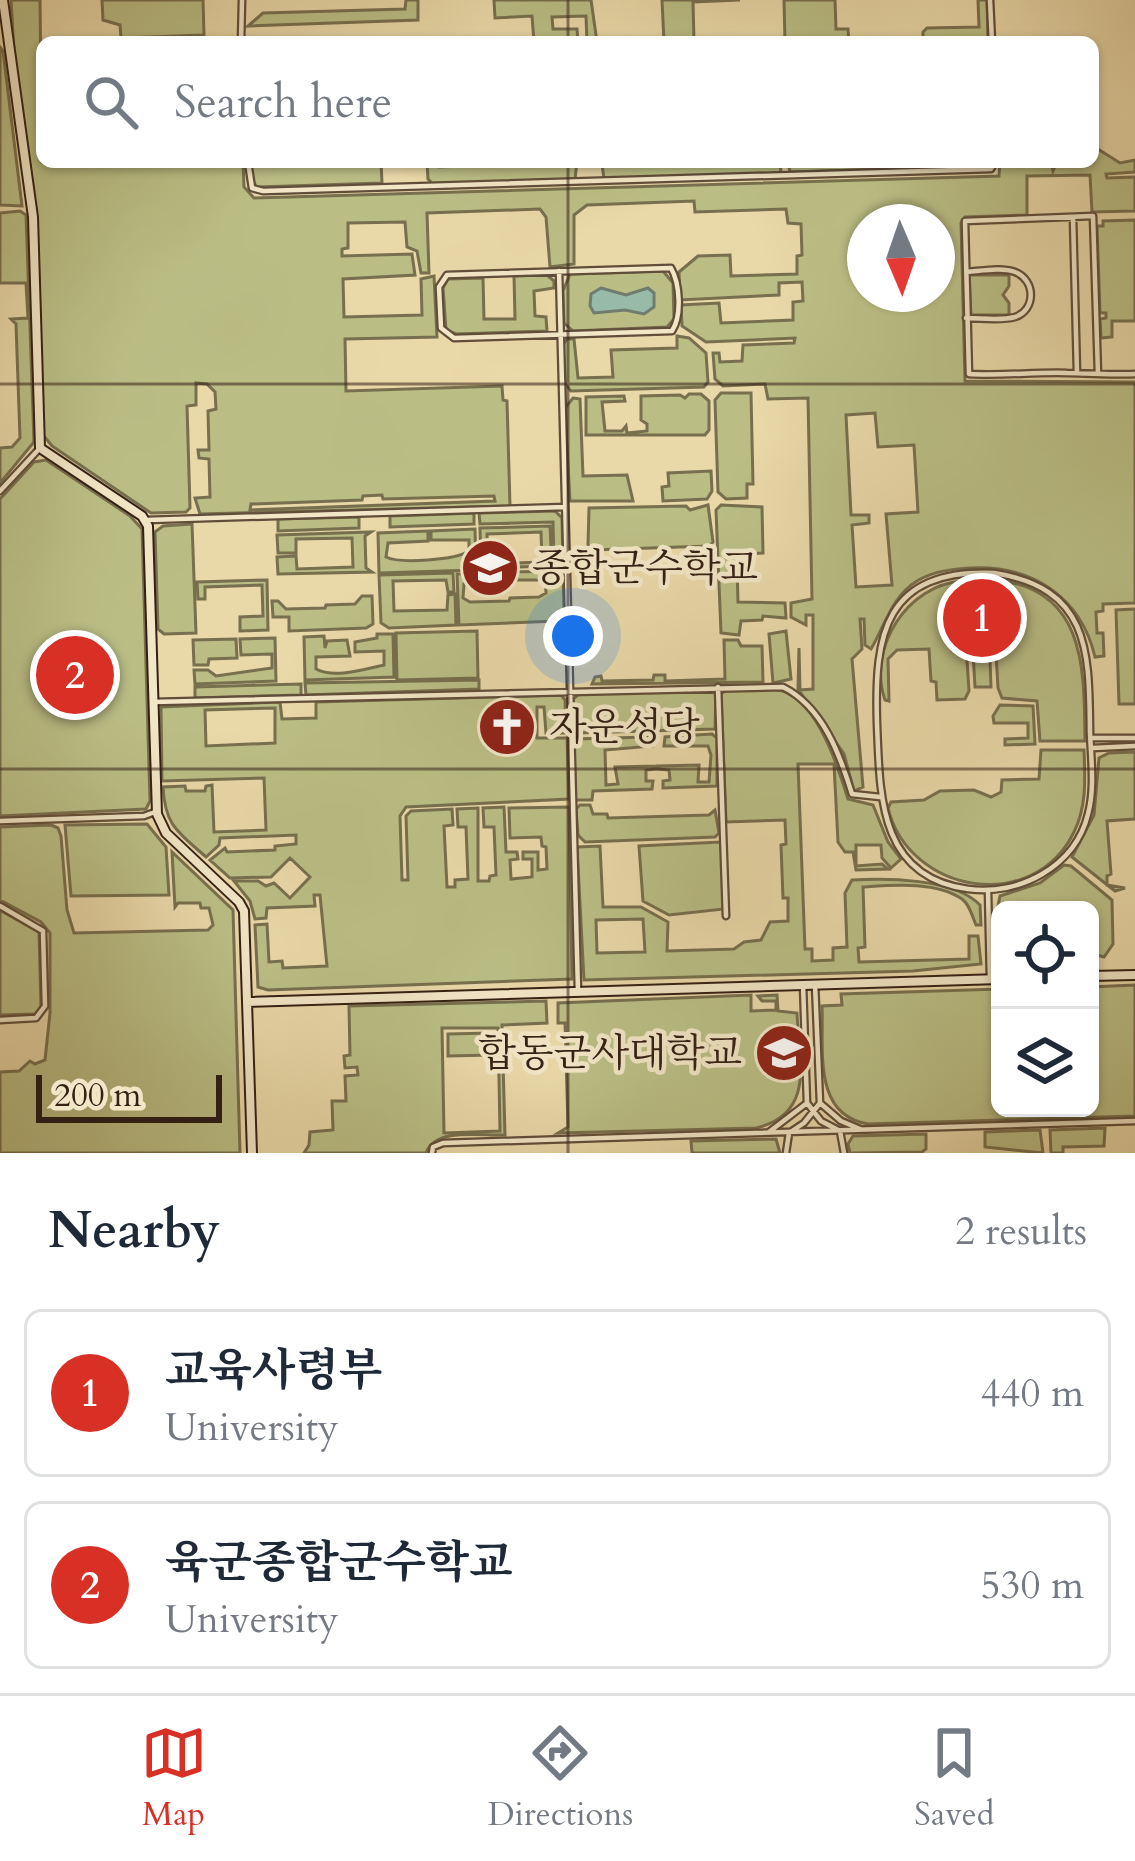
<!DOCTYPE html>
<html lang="en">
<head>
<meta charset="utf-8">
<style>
	:root { --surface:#fff; --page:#f2f2f3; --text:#1f2937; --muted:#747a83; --line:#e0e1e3; --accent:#d93025 }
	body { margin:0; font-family:Cardo,"Noto Serif KR",serif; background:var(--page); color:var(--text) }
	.controls { position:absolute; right:36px; bottom:36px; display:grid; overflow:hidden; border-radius:18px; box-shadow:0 3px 9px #0004 }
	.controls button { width:108px; height:108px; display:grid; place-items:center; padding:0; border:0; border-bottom:3px solid var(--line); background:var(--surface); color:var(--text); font:60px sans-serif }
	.compass { position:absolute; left:847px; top:204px; width:108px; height:108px; border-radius:50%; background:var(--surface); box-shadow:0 3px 9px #0004; rotate:178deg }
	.scale { position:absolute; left:36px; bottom:30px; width:186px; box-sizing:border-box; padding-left:12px; border:6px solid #342015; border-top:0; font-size:33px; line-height:42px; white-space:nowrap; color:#342015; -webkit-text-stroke:9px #f1e6c6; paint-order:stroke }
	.you { position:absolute; left:573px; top:636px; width:42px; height:42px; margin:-30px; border:9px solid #fff; border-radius:50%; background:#1a73e8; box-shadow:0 0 0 18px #1a73e833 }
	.badge { display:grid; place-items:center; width:78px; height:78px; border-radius:50%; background:var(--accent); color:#fff; font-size:39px; font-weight:700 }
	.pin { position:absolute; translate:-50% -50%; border:6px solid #fff; box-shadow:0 3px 12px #0006 }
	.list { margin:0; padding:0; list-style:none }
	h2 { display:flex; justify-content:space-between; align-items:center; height:156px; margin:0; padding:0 48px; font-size:51px }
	h2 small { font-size:39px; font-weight:400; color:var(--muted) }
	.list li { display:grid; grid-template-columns:78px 1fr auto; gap:36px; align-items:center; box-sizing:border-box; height:168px; margin:0 24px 24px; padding:0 24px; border:3px solid var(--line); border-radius:18px }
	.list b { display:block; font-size:45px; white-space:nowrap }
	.list p { margin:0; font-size:39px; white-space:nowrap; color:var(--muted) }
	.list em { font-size:39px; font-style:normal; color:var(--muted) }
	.icon { flex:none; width:66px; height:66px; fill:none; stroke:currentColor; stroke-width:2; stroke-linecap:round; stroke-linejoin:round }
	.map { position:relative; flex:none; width:1135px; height:1153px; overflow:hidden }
	.search { position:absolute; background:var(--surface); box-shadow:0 3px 9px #0004; left:36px; right:36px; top:36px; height:132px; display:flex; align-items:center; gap:30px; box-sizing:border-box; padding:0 42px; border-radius:18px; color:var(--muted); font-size:45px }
	.sheet { height:540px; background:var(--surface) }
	nav { display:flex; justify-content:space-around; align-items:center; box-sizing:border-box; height:168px; border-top:3px solid var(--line); background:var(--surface); font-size:33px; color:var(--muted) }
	nav a { display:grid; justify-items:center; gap:6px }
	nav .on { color:var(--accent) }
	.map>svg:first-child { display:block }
</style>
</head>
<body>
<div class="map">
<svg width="1135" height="1153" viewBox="0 0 1135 1153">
	<rect width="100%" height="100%" fill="#e9d8a8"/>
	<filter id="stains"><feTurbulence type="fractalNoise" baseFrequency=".00167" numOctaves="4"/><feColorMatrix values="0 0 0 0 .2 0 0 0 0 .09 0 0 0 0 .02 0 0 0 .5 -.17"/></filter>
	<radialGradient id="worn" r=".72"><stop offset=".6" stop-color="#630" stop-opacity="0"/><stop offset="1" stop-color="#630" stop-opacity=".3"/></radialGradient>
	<path fill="#babe85" stroke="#776f4d" stroke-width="3" fill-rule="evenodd" d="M11,0H40L42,162H243L244,187L254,198L999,176L1000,162H1051L1053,171L1057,162H1093V146L1120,163L1135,160V172L1106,174L1107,178L1135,177V211L1092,212L1090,175L1027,176V215L965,217L961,223L965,381L1135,382V603L1103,604V611L1096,612L1097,633H1103L1104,656L1095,657C1081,597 1032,565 971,568C953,569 933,571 917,581C891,597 885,626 871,649L865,645L864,619H860L862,649L852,659L863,787L854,791L844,754L798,689L799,648L800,690L813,689V615H806V625L791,617V603L812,599L808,398L768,399L765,384L723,386L715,379L713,353H719L720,362L742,361L743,345L794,343L795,338L706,342L682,326L681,305L719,303L721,323L793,320V302L803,301L802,282L779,283V295L680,300L679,272L698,256L730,255L731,276L797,274V256L802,255L801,224L788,223L786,209L695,212L694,201L587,205L574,215V264L550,267L546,217L540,209L427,213L429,273H421L417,251L407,247L405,222L348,223V248L342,249V256L412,254L415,275L343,279L344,317L422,315L421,279L434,276L437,337L345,339L346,391L502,386L503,400L507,401L510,506L200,514L195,498L210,497L209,459L199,458L198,450H209L208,411L216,409L215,392L207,384L196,383V405L187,406L190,508L186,512L151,513L52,446L43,435L36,217L15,70ZM865,222H937V294H865ZM875,413L878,447L914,445L918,512L886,514L892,585L856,587L852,525L869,523V515H851L846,415ZM382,495L383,499L494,496L495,501L250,510L251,504L362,500L363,496Z
		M102,0H203L204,35L121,38L120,25L103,20Z
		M406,0H418V20L248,26L263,13L405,9Z
		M494,0H591L597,42H587L586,16L552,17L553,29H577L578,42H534L532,16L495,18Z
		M662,0H740L693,2L694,42H664Z
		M784,0H835L836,29H848L849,42H785Z
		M978,0H987L988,42H923V32L927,28L979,27Z
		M0,47L3,51L22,206L0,205Z
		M250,162H381L382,183L257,187L252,180Z
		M427,162H438L439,167L577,162L575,179L433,184L428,179Z
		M617,162H780L781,173L604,179L602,164Z
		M788,162H991L987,166L790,172Z
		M20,211L26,215L34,442L0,483V448L12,447L20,438L16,324L11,319L28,318L26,283H0V213Z
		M1135,220V321H1112V337L1101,338L1100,319L1106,318V313H1100L1097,226H1103V221Z
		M663,271L673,283L674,319L667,327L573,331L564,323L563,291L570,274Z
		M547,275L554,281V288L534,291L535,316L546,317L547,331L456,334L446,330L443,288L448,279L483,278L484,319H515L514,276Z
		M969,275H1009V286L1003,295L1009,303V315H971Z
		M677,336L689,338L706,353L708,382L704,387L571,391L565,384L563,345L567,339H574L578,378L613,377L611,350L677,348Z
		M721,393H751L753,484H747V498L726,499L718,492L715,400Z
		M689,394H701L709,401V430L705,435H586V397L624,396L625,401L602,402L605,431H622L626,426L627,433L647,431V424L641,420V396L680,395L685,398Z
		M573,398L580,399L583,476L627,475L633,501H570L565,408Z
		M46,460L130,516L142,529L150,801L146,809L0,816V499L34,462Z
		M711,471L712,491L707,499L663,501L662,487L669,486L668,473Z
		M708,505L713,542L709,546L593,550L588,545L589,508L686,506L690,510Z
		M721,505L762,507L763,553L744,554V565H737L738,602L785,603L786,618L763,616L762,620L741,621L739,635L721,633L716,510Z
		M555,511L562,518L563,566H554L553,522L480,524L479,513Z
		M474,513V524L390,527V516Z
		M359,517V528L278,531V519Z
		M192,524L196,633L164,634L158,629L155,532L163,526Z
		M550,526L552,566L481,568L480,528ZM541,532L542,562L488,564L487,534Z
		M475,529L476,570L379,573L378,533L428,531V541L388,543L386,557C400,564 456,560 469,551V540H431V531Z
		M371,532L365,536L366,568L372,572L278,574L277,557L296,556L297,569L353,567L352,538L296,539V553H278L277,535Z
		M563,571L564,612L557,621L459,625L457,574L504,573V583L464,584L463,598L470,602L509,601L510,598L539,597L546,593L545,580H508V572Z
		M453,573L454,592H448L446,580L393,581L394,611L447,610L448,595L455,594L456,625L389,628L381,623L379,575Z
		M267,580L268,630L240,631V617L263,616L262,585L205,587V599H198L197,582Z
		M996,580C1087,589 1084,671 1085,741H1040L1037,701L1002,698L998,688L992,583Z
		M962,581L969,691L965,699L937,700L936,682L931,681L929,649L897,650L888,659L889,701L885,700C867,648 907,585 962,581Z
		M987,581L991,687H975L969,582Z
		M362,596H372L373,624L366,628L289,631V617H273L272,601H278L286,609L325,608L326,605L355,604Z
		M1135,609V704H1119L1116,610Z
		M477,631L478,678L397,680L396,633Z
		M786,631L791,679L773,683L769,634Z
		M377,634H393L394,677L305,680L304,637L324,636L325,648L327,641L347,640L350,656L316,657V669C334,679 365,669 384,665V651L355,652V642L377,638Z
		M275,638L276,681L195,684L194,670H208L216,676L272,668V654L241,655L240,639Z
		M236,639L237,658L209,659L208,665H194L193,640Z
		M724,640H738L741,646H762L763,682L592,684L595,677L601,676L602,681L653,680L654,675H665V681L725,679Z
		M479,680V689L306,695L305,683Z
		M301,684V695L195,698V687Z
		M711,689L716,693L715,729L578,733L573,729L572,700L580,693Z
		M726,690C743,690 769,685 785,692C819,706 838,767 848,799L873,805L888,842L901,859L891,868L882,858L881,845H856V866L882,864L888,869L856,870L853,852H845L838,842L834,764H798L805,949H812V961L833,960V948L847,947L845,893L852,880C885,878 954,878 980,905L981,925H976C972,916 970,905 962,899C936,881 893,885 863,887L865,947L858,948L859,962L969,959V936H978L981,964L913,971L584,980L577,847L600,846L603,907H641L668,922L667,951L734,949L744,942L761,940L770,922L788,921V898H783L781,845L786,844L785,820L726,822L721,694ZM643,919L645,952L597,953L596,920Z
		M561,695L565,700L566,733H546L544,707H537V738H567L569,799L406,807L400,816L402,880H408L406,816L411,811L452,809L453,825L444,826L447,887H455V880L468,879L466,827H458L457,809L478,808V881H489L490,876L496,875L494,827H484L483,808L504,807L506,852H517L518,859L510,860L511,879L532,877V859H523V852H538V870L547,869L546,847L542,846L541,837L510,838L509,808L569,807L572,979L268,990L258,987L255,925L267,924L269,962L282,961L283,968L327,966L320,895H314L315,906L267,908L266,918L255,919L250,901L234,881H258L266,886L274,883L290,898L310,877L290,858L271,877L230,878L210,860L225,848L227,852L275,850V846L296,844V835L220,838L219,845L206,857C178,832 165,826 163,787L185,786L186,791H205L206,786L212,785L214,832L266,830L264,778L162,781L161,707L280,702L282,719L316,718V702ZM275,708V743L206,746L205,710Z
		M1000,705L1033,706L1035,744L1005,745V739L1028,738V723H994L993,716Z
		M712,734L717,738V786L663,788V781L670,780L669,770L659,769L658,766L699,765L698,782H709L711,755L708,746H664L665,737Z
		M648,737L652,746L605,750L606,785L618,784L615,767L655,766L656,769L646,770V781H653L652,789L593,791L592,800H575L574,739Z
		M1041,750H1084C1085,778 1087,806 1074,832C1034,915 909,894 888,808L891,802L924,800L940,791L974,790L991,797L1001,792L1002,780L1039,779Z
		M1135,752V819L1107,821L1111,874L1107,876V885L1125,888L1115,891L1072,857L1094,815L1099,758L1109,753Z
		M580,805H590L593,814H607L608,818L709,815L715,810L719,833L715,837L585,842L578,835L576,809Z
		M147,824L166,847L169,895L71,896L65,825Z
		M51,825L58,828L61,836L67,910L74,933L208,930L213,925L209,908H201L200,903H178L175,907L172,852L233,910L240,1153H0V1072L19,1071L30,1061L35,1064L45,1060L50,1013V933L41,922L0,900V827Z
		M721,842L724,909L669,915L643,901L639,846Z
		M1064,865L1071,866L1112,900L1113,944L1104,957L1090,953V910H1017L1016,904L998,906L1000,896L1040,883Z
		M0,910L39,932L41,1008L36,1014L0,1015Z
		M1135,985V1116L868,1124C812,1115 824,1049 822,1006L842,1005L841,994L1000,989V1108H1090V987Z
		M751,995V1011L776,1010V1001H762L758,996L777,995L778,1011L797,1013C799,1060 816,1114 756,1128L558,1133L568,1127L565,1023H558V1003Z
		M546,1001L547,1023L502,1025L505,1135C481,1136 436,1127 426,1153H304L309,1145L310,1132L333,1130L332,1101H346L345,1076L358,1075L357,1067L345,1068L344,1056L350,1055L349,1006ZM498,1028L500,1131L444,1133L442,1028Z
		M491,1033L492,1055L448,1056V1034Z
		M1105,1128L1104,1146L1063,1147V1153H1051L1050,1130Z
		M1040,1130L1043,1153L985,1147V1132Z
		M926,1134V1149L922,1152L850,1153L848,1144L853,1136Z
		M776,1139L780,1153H692L691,1141Z"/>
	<path fill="#97baa9" stroke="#6f7c6e" stroke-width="3" d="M601,288L626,295L648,288L654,293V307L644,314L625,310L594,313L590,306L591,294Z"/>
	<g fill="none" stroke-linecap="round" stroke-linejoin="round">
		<g stroke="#614e3a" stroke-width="9">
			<path id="street" d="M990,0L992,42
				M241,42L242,0
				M248,162L252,188L263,191L991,169L995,162
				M1073,217L1077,373
				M671,268C680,284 682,316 672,331L454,338L441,328L439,287L447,275Z
				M559,271L578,991
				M966,318C981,318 1001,321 1015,317C1036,310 1036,280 1015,272C1002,267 981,271 967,272
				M1098,374L1093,216L965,221L969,374C1001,376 1034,372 1067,373C1089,373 1112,375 1135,374
				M0,491L40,448
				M147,520L565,507
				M994,573C1091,588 1089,653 1090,732C1091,759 1095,788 1088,814C1075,867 1019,896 968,889C878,877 880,794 877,724C874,633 885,569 994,573Z
				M718,687L726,916
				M153,702L783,687C823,707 840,755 852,794L880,797
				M1093,738H1135
				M1093,748L1135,746
				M0,821L144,816L155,812
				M988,891L990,979
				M0,906L43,931L45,1006L36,1018L0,1020
				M803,984L807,1103L821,1121L840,1131L844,1153
				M820,1103L841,1121L860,1129
				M769,1132L807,1103
				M432,1153L433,1147L443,1143L1135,1121
				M786,1153L789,1133L804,1123L820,1103L815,984"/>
		</g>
		<g stroke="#342015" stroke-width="12">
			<path id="secondary" d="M3,0L33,217L40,448L142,516L148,526L157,814L166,833L239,902L244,911L252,1153
				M1090,976L1135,975
				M247,1002L1000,979"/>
		</g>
		<use href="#street" stroke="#f1e6c6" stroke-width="4.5"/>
		<use href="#secondary" stroke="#f1e6c6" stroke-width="8"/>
	</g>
	<path fill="none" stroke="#342015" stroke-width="3" stroke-opacity="0.55" d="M568,0V42M568,162V1153M0,384H1135M0,769H1135"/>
	<defs>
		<g id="university-disc" transform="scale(3)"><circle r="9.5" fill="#8f2418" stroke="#f1e6c6"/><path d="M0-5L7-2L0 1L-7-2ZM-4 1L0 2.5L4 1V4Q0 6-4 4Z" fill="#fff"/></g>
		<g id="church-disc" transform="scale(3)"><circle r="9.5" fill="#8f2418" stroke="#f1e6c6"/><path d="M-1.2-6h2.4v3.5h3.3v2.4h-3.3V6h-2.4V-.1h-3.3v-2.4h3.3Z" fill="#fff"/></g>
	</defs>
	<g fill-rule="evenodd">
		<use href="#university-disc" x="490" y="568"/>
		<use href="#church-disc" x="507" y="727"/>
		<use href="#university-disc" x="784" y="1053"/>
	</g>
	<g text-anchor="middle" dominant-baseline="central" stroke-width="9" stroke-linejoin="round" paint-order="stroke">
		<g font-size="39" fill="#342015" stroke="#f1e6c6" text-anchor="start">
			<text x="532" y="568">종합군수학교</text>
			<text x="549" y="727">자운성당</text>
			<text x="742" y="1053" text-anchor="end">합동군사대학교</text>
		</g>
	</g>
	<rect width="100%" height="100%" filter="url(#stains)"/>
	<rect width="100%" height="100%" fill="url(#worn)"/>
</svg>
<div class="controls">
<button><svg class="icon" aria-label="locate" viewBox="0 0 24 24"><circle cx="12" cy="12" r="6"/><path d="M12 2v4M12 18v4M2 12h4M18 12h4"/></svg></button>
<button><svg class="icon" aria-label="layers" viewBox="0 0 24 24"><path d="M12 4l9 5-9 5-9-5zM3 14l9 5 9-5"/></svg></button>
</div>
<svg class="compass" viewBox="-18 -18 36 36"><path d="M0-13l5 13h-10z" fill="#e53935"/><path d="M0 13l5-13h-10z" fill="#747a83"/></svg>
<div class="scale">200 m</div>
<div class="you"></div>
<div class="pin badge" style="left:982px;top:618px">1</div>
<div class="pin badge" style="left:75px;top:675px">2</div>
<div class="search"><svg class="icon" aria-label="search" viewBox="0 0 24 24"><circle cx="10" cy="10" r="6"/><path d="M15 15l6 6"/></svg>Search here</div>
</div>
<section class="sheet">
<h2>Nearby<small>2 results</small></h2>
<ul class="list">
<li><span class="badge">1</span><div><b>교육사령부</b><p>University</p></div><em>440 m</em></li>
<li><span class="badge">2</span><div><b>육군종합군수학교</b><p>University</p></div><em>530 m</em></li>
</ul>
</section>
<nav>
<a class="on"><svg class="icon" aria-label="map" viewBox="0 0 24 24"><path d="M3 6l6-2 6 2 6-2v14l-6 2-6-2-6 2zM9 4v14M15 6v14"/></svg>Map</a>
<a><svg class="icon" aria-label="directions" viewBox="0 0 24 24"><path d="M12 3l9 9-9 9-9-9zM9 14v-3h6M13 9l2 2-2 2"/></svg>Directions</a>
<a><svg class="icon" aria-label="saved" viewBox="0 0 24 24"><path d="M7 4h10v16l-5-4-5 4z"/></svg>Saved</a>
</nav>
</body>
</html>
